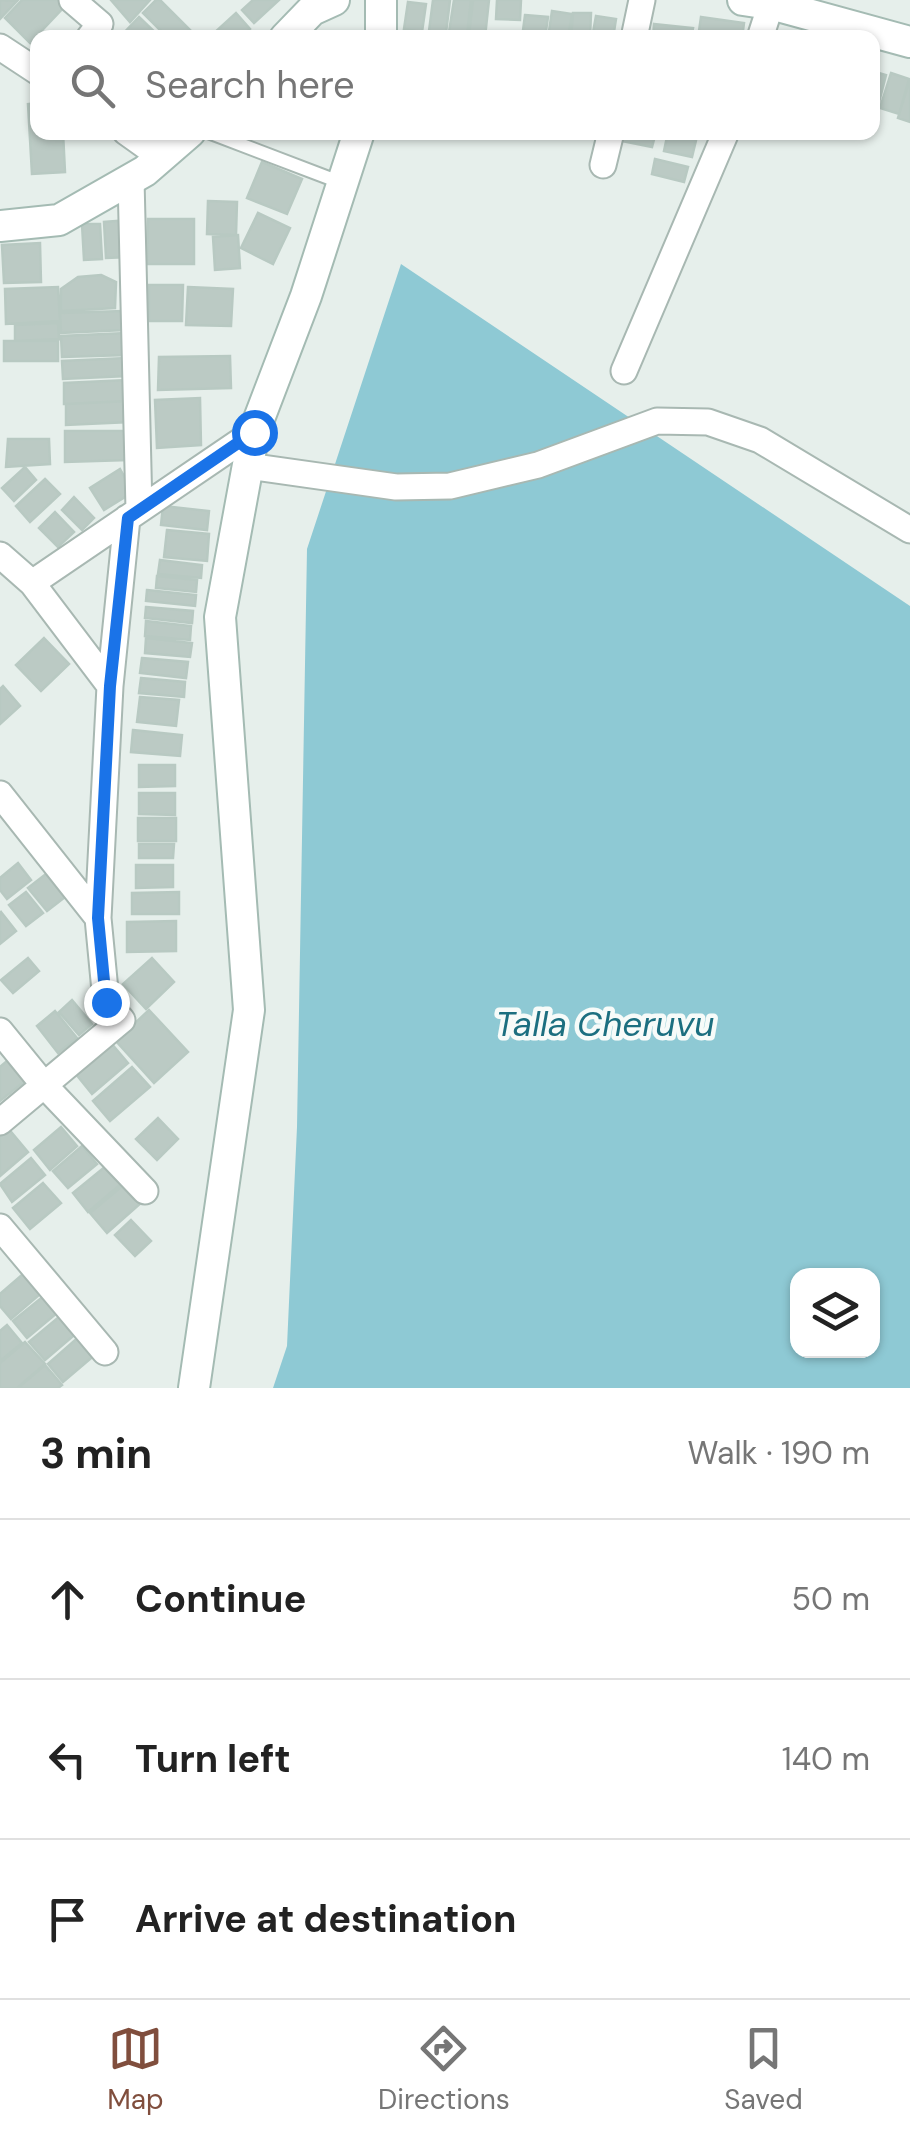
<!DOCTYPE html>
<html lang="en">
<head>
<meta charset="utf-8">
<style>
	:root { --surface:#fff; --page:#f2f2f2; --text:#222; --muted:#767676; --line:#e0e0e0; --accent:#804e3d }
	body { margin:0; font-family:"DM Sans",sans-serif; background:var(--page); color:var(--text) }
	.controls { position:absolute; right:30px; bottom:30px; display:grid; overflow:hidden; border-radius:20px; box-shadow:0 2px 8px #0004 }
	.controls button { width:90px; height:90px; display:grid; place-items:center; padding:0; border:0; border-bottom:2px solid var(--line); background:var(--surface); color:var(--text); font:50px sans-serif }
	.stop { position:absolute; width:30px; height:30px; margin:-22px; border:8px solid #1a73e8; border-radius:50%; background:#fff }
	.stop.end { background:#1a73e8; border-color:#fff; box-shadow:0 2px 10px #0008 }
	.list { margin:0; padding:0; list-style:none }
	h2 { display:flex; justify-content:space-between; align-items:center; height:130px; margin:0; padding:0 40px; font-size:42px }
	h2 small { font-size:32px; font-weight:400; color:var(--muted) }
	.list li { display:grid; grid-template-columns:65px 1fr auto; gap:30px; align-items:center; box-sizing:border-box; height:160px; padding:0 40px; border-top:2px solid var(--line) }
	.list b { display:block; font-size:38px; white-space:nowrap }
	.list em { font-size:32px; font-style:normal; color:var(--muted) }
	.icon { flex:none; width:55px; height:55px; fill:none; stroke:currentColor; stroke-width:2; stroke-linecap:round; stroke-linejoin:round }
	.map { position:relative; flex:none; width:910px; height:1388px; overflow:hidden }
	.search { position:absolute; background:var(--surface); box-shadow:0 2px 8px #0004; left:30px; right:30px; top:30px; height:110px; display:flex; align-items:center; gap:25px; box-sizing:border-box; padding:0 35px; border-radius:20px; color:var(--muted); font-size:38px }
	.sheet { height:610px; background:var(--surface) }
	nav { display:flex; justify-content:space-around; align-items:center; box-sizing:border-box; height:140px; border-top:2px solid var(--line); background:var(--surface); font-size:28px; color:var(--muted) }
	nav a { display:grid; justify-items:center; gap:5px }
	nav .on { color:var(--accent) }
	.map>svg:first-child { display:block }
</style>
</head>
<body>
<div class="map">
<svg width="910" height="1388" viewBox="0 0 910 1388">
	<rect width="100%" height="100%" fill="#e6efeb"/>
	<path fill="#8ec9d4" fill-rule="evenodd" d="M401,264L910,606V1388H273L287,1346L297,1127L307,549ZM798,1276H872V1350H798Z"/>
	<path fill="#bbcac4" stroke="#b8c9c2" stroke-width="2.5" d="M0,0L17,1L0,19Z
		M22,0H61L66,5L30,43L5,18Z
		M111,0H150L130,22Z
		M156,0H160L198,38H168L143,13Z
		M253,0H279L254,23L242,10Z
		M433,0H450L446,33L429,31Z
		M454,0H471L467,35L449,32Z
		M473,0H489L485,37L469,35Z
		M497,0H521L520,20L496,19Z
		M408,2L426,4L422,32L404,29Z
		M552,11L572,14L568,38H548Z
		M236,13L250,29L241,38H214L212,35Z
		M573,13H591L590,38H571Z
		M525,15L548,17L545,38H522Z
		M596,16L616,19L613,38H592Z
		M139,17L161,38L121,36Z
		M701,17L744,23L742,38H698Z
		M654,24L693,28L691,38H653Z
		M872,71L886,75L878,106L872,105Z
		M891,73L909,79L899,114L880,108Z
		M910,79V122L898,118Z
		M38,103V132H63L65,172L32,174L28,104Z
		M619,132H656L652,147L617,140Z
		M668,132H698L692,157L664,151Z
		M655,159L688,167L684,182L652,174Z
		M262,162L302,179L287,214L247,198Z
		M208,201L237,202L236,235L207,234Z
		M258,213L290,228L273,264L241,248Z
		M148,219H194V264H147Z
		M128,220L130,257L106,258L104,222Z
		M82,224H100L102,259L84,260Z
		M238,235L240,268L215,270L213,237Z
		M40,243L41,282L4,283L2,245Z
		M101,275L116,282L115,308L61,311V289L78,277Z
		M149,285H183L182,321H149Z
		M58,287L60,321L6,324L5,289Z
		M188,287L233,289L231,326L186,325Z
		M123,311L124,330L61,333L60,313Z
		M58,323L59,339L15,341V325Z
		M126,333L127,355L62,357L61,336Z
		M4,341H58V361H4Z
		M230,356L231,388L158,390L159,357Z
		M126,358L127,376L63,379L62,361Z
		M127,380L128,401L64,404V383Z
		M200,398L201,445L157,448L155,400Z
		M129,401L130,422L66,425V404Z
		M65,431H127L128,460L65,462Z
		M8,439H49L50,464L6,467Z
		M25,467L36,480L14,501L2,488Z
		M120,469L133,492L104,510L90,488Z
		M45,479L60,494L30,522L16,506Z
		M74,497L94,518L82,530L62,510Z
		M163,506L209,511L207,530L161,525Z
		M55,512L74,532L58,547L39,528Z
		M167,530L209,534L207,561L164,557Z
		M160,560L202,565L201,578L158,574Z
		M157,576L197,580L196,592L156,588Z
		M147,590L196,595L195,606L146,601Z
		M146,607L193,611L192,623L145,618Z
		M146,621L191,626L190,640L145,636Z
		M44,638L69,664L41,691L16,665Z
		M146,638L192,643L190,657L145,653Z
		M142,658L188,662L186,678L140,673Z
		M141,678L185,682L184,697L139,693Z
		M3,686L20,706L0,724V689Z
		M140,697L179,700L176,726L137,722Z
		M133,730L182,735L180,756L131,752Z
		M139,765H175V786L139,787Z
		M139,793H175V815L139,814Z
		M138,818H176V841H138Z
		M139,844H174L173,858H139Z
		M18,863L31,880L7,899L0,890V878Z
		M136,865H173V887L136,888Z
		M46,874L65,897L47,911L28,888Z
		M26,892L43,913L26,926L9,905Z
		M179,892V914H132V893Z
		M1,912L16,931L0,944V913Z
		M176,921V951L127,952V922Z
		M28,958L39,971L13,993L1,980Z
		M152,958L174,982L146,1009L123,984Z
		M72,1000L92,1024L79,1035L59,1012Z
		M149,1010L188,1052L154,1083L116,1041Z
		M55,1011L77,1038L58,1053L37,1026Z
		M111,1043L128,1063L92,1094L75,1073Z
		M13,1056L30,1077L0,1101V1067Z
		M132,1067L150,1087L110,1121L93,1101Z
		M158,1118L178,1139L157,1160L136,1139Z
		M7,1127L28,1152L0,1176V1134Z
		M61,1127L77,1146L50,1170L34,1150Z
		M82,1146L97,1164L68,1188L53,1171Z
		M31,1158L45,1175L12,1202L0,1184Z
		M106,1166L121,1184L88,1212L73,1193Z
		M127,1182L143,1201L107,1233L90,1213Z
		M43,1183L61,1203L30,1229L13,1208Z
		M131,1220L151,1241L135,1256L115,1235Z
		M30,1268L47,1288L11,1319L0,1306V1294Z
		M50,1291L64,1307L27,1338L13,1321Z
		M65,1312L80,1330L45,1360L29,1342Z
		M7,1325L22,1343L0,1361V1331Z
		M82,1334L97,1353L63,1382L48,1364Z
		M25,1342L45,1364L17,1388H0V1363Z
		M45,1365L62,1385L58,1388H18Z"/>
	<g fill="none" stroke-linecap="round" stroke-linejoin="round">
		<g stroke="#a8b8b2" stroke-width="16">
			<path id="lane" d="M208,132L342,183"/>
		</g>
		<g stroke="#a8b8b2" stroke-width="29">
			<path id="street" d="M72,0L100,24L89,38
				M634,38L642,0
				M760,38L771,4
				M0,47L38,72
				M126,132L161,157
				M603,165L611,132
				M131,179L139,510
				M624,371L726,132
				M248,466L396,487L450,486L538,465L657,421L708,422L760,440L910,530
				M0,555L32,583L254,432
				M32,583L110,686
				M0,794L98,918L106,1001L122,1020L0,1122
				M98,918L110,686L127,518
				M0,1031L44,1085L145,1191
				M0,1227L105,1352"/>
		</g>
		<g stroke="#a4bbb3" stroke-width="34">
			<path id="secondary" d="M381,0V38
				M743,0L771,4L910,42
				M285,38L312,10L334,0
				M0,226L59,220L145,171L190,132
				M194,1388L249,1010L220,617L254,432L306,296L359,132"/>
		</g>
		<use href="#lane" stroke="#fff" stroke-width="12"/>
		<use href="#street" stroke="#fff" stroke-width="25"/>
		<use href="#secondary" stroke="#fff" stroke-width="30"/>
	</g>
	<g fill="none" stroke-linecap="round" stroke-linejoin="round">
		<path stroke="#1a73e8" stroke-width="12" d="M106,1002L98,918L110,686L128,518L254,432"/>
	</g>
	<g text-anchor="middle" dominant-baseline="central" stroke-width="9" stroke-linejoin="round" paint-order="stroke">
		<g font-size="35" font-style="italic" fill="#1c6f80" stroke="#f7fbf9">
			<text x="605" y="1024">Talla Cheruvu</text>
		</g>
	</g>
</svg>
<div class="controls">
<button><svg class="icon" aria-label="layers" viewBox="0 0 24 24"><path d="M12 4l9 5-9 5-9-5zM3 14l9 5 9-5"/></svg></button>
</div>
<div class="stop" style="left:254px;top:432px"></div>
<div class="stop end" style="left:106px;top:1002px"></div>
<div class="search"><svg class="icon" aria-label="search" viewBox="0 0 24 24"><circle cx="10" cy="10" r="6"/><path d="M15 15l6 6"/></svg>Search here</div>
</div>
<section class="sheet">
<h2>3 min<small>Walk · 190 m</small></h2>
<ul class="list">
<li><svg class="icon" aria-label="ahead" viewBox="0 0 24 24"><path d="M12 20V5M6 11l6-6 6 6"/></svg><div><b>Continue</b></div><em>50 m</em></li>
<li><svg class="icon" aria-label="left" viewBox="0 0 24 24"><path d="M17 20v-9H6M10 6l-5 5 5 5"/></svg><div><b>Turn left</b></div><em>140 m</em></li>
<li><svg class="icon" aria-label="arrive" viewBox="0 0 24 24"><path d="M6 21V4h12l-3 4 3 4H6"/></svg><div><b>Arrive at destination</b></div></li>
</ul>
</section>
<nav>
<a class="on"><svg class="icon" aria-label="map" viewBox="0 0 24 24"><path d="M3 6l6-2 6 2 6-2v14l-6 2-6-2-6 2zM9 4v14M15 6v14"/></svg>Map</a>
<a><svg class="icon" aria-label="directions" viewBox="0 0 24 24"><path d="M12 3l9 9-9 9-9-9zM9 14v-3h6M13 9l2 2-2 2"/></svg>Directions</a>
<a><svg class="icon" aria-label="saved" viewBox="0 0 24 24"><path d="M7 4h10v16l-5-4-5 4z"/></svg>Saved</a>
</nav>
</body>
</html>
